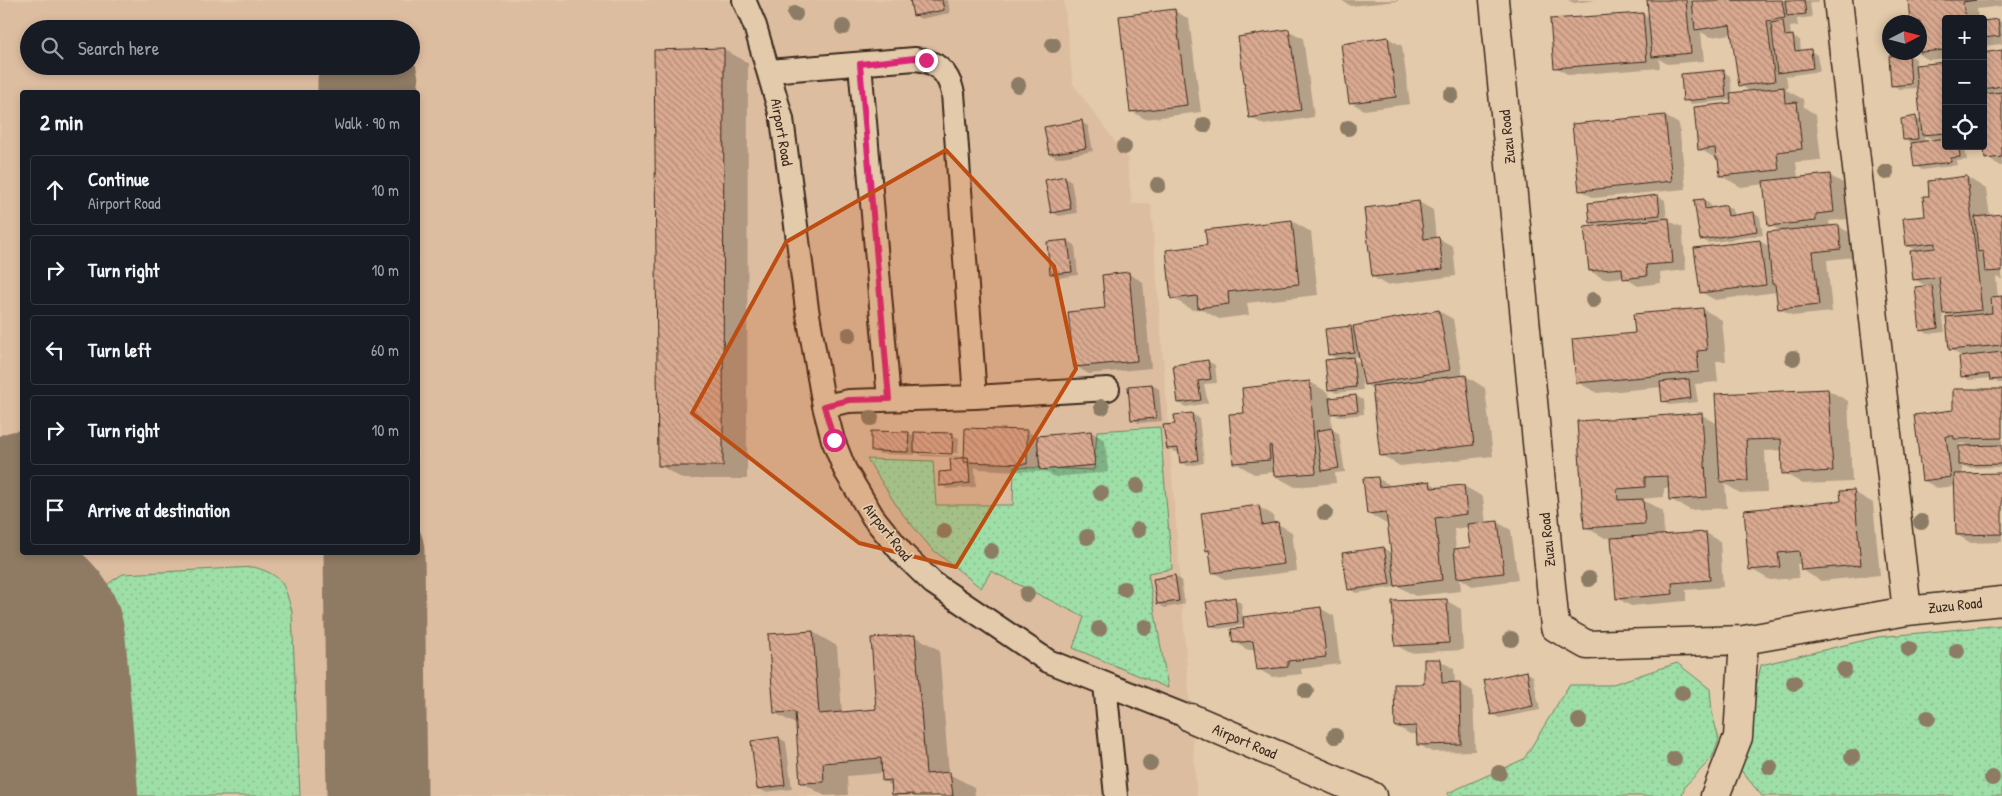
<!DOCTYPE html>
<html lang="en">
<head>
<meta charset="utf-8">
<style>
	:root { --surface:#171b24; --page:#242831; --text:#f1f3f6; --muted:#9ea1a6; --line:#363941 }
	body { margin:0; font-family:"Patrick Hand",sans-serif; background:var(--page); color:var(--text) }
	.controls { position:absolute; right:15px; top:15px; display:grid; overflow:hidden; border-radius:5px; box-shadow:0 2px 8px #0003 }
	.controls button { width:45px; height:45px; display:grid; place-items:center; padding:0; border:0; border-bottom:1px solid var(--line); background:var(--surface); color:var(--text); font:25px sans-serif }
	.compass { position:absolute; left:1882px; top:15px; width:45px; height:45px; border-radius:50%; background:var(--surface); box-shadow:0 2px 8px #0003; rotate:84deg }
	.stop { position:absolute; width:15px; height:15px; margin:-11px; border:4px solid #db2777; border-radius:50%; background:#fff }
	.stop.end { background:#db2777; border-color:#fff; box-shadow:0 1px 5px #0008 }
	.list { margin:0; padding:0; list-style:none }
	h2 { display:flex; justify-content:space-between; align-items:center; height:65px; margin:0; padding:0 20px; font-size:21px }
	h2 small { font-size:16px; font-weight:400; color:var(--muted) }
	.list li { display:grid; grid-template-columns:32px 1fr auto; gap:15px; align-items:center; box-sizing:border-box; height:70px; margin:0 10px 10px; padding:0 10px; border:1px solid var(--line); border-radius:5px }
	.list b { display:block; font-size:19px; white-space:nowrap }
	.list p { margin:0; font-size:16px; white-space:nowrap; color:var(--muted) }
	.list em { font-size:16px; font-style:normal; color:var(--muted) }
	.icon { flex:none; width:28px; height:28px; fill:none; stroke:currentColor; stroke-width:2; stroke-linecap:round; stroke-linejoin:round }
	.map { position:relative; flex:none; width:2002px; height:796px; overflow:hidden }
	.search { position:absolute; background:var(--surface); box-shadow:0 2px 8px #0003; left:20px; top:20px; width:400px; height:55px; display:flex; align-items:center; gap:12px; box-sizing:border-box; padding:0 18px; border-radius:28px; color:var(--muted); font-size:19px }
	.panel { position:absolute; background:var(--surface); box-shadow:0 2px 8px #0003; left:20px; top:90px; width:400px; height:465px; border-radius:5px }
	.map>svg:first-child { display:block }
</style>
</head>
<body>
<div class="map">
<svg width="2002" height="796" viewBox="0 0 2002 796">
	<defs>
		<pattern id="grass-dots" width="8" height="8" patternUnits="userSpaceOnUse" patternTransform="scale(1.25)"><rect width="8" height="8" fill="#9edea7"/><path d="M2 2h.1M6 6h.1" fill="none" stroke="#89bf8f" stroke-width="1.8" stroke-linecap="round"/></pattern>
		<pattern id="building-back-hatch" width="6" height="6" patternUnits="userSpaceOnUse" patternTransform="scale(1.25)"><rect width="6" height="6" fill="#d9a990"/><path d="M-1 5l2 2M0 0l6 6M5-1l2 2" fill="none" stroke="#b18a75"/></pattern>
	</defs>
	<rect width="100%" height="100%" fill="#e3caab"/>
	<filter id="ink" filterUnits="userSpaceOnUse"><feTurbulence type="fractalNoise" baseFrequency=".02" numOctaves="2"/><feDisplacementMap in="SourceGraphic" scale="10" xChannelSelector="R" yChannelSelector="G"/><feConvolveMatrix kernelMatrix="1 2 1 2 8 2 1 2 1" color-interpolation-filters="sRGB"/></filter>
	<g filter="url(#ink)">
		<path fill="#ddbda0" fill-rule="evenodd" d="M0,0H1064L1073,84L1127,158L1132,204H1151L1197,796H0ZM29,29H411V66H29ZM22,92H418V552H22Z"/>
		<path fill="url(#grass-dots)" stroke="#6c8462" d="M1160,427L1172,569L1148,573L1168,688L1073,648L1084,617L991,571L981,588L932,549L900,511L867,459L933,461L936,505H1013L1014,467L1094,470L1097,431Z
			M254,567C284,576 284,584 292,612L300,796H98L85,632C86,626 85,617 87,612C93,594 108,583 123,574Z
			M2002,625V796H1762L1738,767L1761,665L1878,637Z
			M1677,663L1710,689L1712,714L1719,739L1712,758L1685,786L1682,796H1449L1448,793L1524,759L1569,685H1610Z"/>
		<path fill="#0003" fill-rule="evenodd" d="M912,0H948L950,13L921,19L914,15Z
			M1341,0H1398V1L1351,6Z
			M1568,0H1596L1574,3Z
			M1651,0H1691L1694,2L1706,0H1819V2L1810,3L1812,17L1797,19L1798,26L1790,27L1791,37L1800,40L1801,52L1811,51L1817,55L1820,71L1786,76L1788,88L1784,89L1803,99L1804,107L1816,115L1821,160L1796,162L1798,178L1829,175L1843,183L1847,219L1829,221L1830,227L1838,226L1852,234L1854,257L1827,260L1832,312L1793,316L1779,308L1777,292L1715,300L1701,292L1760,241L1770,247L1781,231L1769,225L1765,184L1741,187L1721,176L1720,161L1700,149L1732,104V100L1691,104L1684,100L1724,72L1730,76L1732,94L1751,92L1740,85L1733,34L1710,37L1701,32L1704,61L1667,64L1659,59L1660,68L1569,75L1555,67L1643,14L1650,18Z
			M1909,0H2002V6L1977,9L1978,19H1946V58L1929,60L1915,52H1920V22H1911Z
			M1175,11L1189,19L1201,112L1145,119L1131,111Z
			M1998,20L2002,23V44L1983,46V22Z
			M1289,31L1303,38L1314,117L1264,125L1250,117Z
			M1388,38L1402,46L1410,104L1364,110L1350,102Z
			M724,49L748,63L747,479H683L659,465Z
			M2002,52V166H2000L1987,158L1985,143L1983,142V96L1986,95L1983,94V54Z
			M1909,55L1916,59V66L1946,63V146H1961L1965,148L1967,160L1957,161L1958,165L1922,170L1916,166L1913,143L1904,140L1916,118L1922,121L1919,88L1899,89L1892,85L1890,57ZM1924,135L1935,141L1925,142Z
			M1665,116L1679,124L1686,189L1594,198L1580,190L1574,126Z
			M1081,122L1088,126L1093,151L1057,158L1050,154Z
			M1065,177L1071,181L1077,213L1059,216L1052,212Z
			M1967,177L1986,189L1990,216L2002,215V279L1996,277L1998,298H2002V383H1998L1991,378L1969,380L1963,376L1964,358L1950,349L1952,318L1942,312L1945,332L1928,334L1922,330L1928,287L1914,279L1917,251L1907,246L1926,217L1931,197ZM1939,290H1942L1943,304L1941,305Z
			M1658,196L1665,200L1667,220L1682,227L1686,270L1660,273L1661,283L1638,286L1624,277L1604,279L1590,271L1599,227L1591,222Z
			M1703,200L1710,204L1711,209L1726,206L1733,210L1734,216L1753,213L1760,217L1763,235L1708,243L1701,239Z
			M1419,202L1433,210L1436,239H1439L1453,246L1456,276L1386,285L1373,277Z
			M1292,221L1311,232L1318,295L1247,303L1249,315L1219,319L1201,309L1192,310L1173,298L1208,246Z
			M1068,241L1075,245L1078,275L1058,278L1051,274L1048,243Z
			M1129,274L1143,282L1151,368L1089,374L1075,366L1106,309Z
			M1703,309L1722,320L1726,361H1716L1718,382L1695,384L1698,402L1670,405L1664,401L1662,387L1597,393L1577,382L1636,334Z
			M1439,311L1453,319L1463,377L1466,376L1485,388L1493,456L1400,466L1381,455L1373,389L1365,384L1362,367H1360L1363,390L1336,393L1329,389L1339,360L1329,354L1351,328L1356,331ZM1360,356L1362,364L1350,357Z
			M1208,361L1215,365L1217,383L1204,384L1208,403L1186,407L1179,403L1174,366Z
			M1310,382L1329,393L1330,399L1356,396L1363,400L1364,414L1339,417L1331,412L1332,429L1339,434L1345,472L1335,473L1336,483L1295,487L1275,476V472L1254,474L1234,462L1245,414Z
			M1152,385L1159,389L1162,421L1139,423L1132,419Z
			M1828,390L1848,401L1852,482L1803,484L1784,473L1782,450L1765,451L1767,492L1740,493L1725,484L1727,508L1690,510L1670,499V488H1664V497L1641,499L1663,511L1664,536L1706,533L1720,541L1723,587L1686,590V601L1631,606L1617,598L1612,538H1605L1585,527L1578,423L1702,415L1718,424L1717,396Z
			M2002,390V467L1968,468L1962,465L1963,475L2002,474V542L1971,543L1957,535L1955,486L1937,488L1923,480L1954,411ZM1964,443L1970,447H1960L1959,444Z
			M1192,414L1199,418L1204,463L1188,466L1181,462L1180,452H1175L1168,448L1177,425Z
			M1027,431L1037,437L1091,432L1105,440L1108,472L1055,477L1040,469V472L979,469L975,467L976,487L947,489L941,485L965,458Z
			M908,433L916,437L952,435L959,438L958,457L922,456L915,451V455L879,454L872,450ZM921,451L958,453V456L921,454Z
			M1377,478L1392,486L1429,482L1440,488L1464,486L1483,497L1486,524L1497,522L1511,530L1518,580L1472,586L1460,578L1461,591L1415,596L1396,585V587L1356,593L1349,589L1384,549L1392,553L1388,525L1368,513ZM1469,527L1472,548L1456,550L1454,529Z
			M1854,492L1873,503L1880,575L1821,581L1802,570L1801,564H1797L1799,578L1770,580L1751,569L1842,502Z
			M1259,507L1273,515L1274,524H1278L1292,532L1297,571L1226,580L1213,572L1210,552L1207,550Z
			M1175,576L1181,580L1185,604L1165,608L1158,604Z
			M1234,599L1241,603L1243,618L1320,608L1334,616L1340,664L1301,669L1302,674L1272,677L1258,669L1255,650H1248L1234,642L1246,629L1245,625L1218,629L1211,626Z
			M1447,601L1461,609L1463,650L1410,653L1396,645Z
			M813,632L837,646L842,713L878,711L915,636L939,650L949,774L974,787L975,796H896L893,795L892,786L884,781L883,773L847,776L848,795L825,796L801,782L797,725L775,713Z
			M1441,661L1454,669L1455,683H1459L1473,691L1475,751L1432,752L1418,744V734H1410L1396,726Z
			M1526,672L1533,676L1540,710L1499,718L1492,714Z
			M779,738L786,742L792,789L765,792L758,788Z"/>
		<g fill="none" stroke-linecap="round" stroke-linejoin="round">
			<path stroke="#8f7a64" stroke-width="101" d="M368,82V92
				M0,515L8,495L22,481
				M374,552L377,796"/>
			<path stroke="#8f7a64" stroke-width="252" d="M0,649L12,796"/>
		</g>
		<path fill="url(#building-back-hatch)" stroke="#3b2a1e" d="M910,0H942L944,10L913,16Z
			M1647,0H1686L1691,53L1652,57Z
			M1782,0L1785,18L1767,21L1775,81L1739,86L1730,25L1695,30L1692,1Z
			M1785,0H1804L1806,14L1787,16Z
			M1908,0H1976L1963,2L1965,19H1946V50L1920,52V22H1910Z
			M1175,9L1187,105L1130,112L1119,16Z
			M1643,13L1647,61L1554,68L1550,19Z
			M1998,19L2000,36L1983,38V21Z
			M1783,21L1785,36L1793,35L1795,51L1811,49L1813,68L1777,73L1771,23Z
			M1289,29L1301,110L1249,118L1238,37Z
			M1388,37L1396,97L1349,103L1341,44Z
			M724,48L723,466H658L654,50Z
			M2002,50V86L1983,89V53Z
			M1909,54L1911,84L1891,86L1889,56Z
			M1946,62V133L1922,135L1915,65Z
			M1724,70L1726,97L1683,101L1681,74Z
			M1784,87L1785,103L1797,102L1802,149L1777,152L1779,170L1720,176L1718,159H1716L1715,148L1698,150L1694,107L1731,103L1730,93Z
			M2002,92V157L1985,159L1983,139V94Z
			M1665,115L1672,181L1579,191L1572,124Z
			M1916,116L1918,139L1903,140L1901,119Z
			M1082,120L1086,148L1049,154L1044,127Z
			M1946,138V146H1959L1960,157L1951,158V162L1914,167L1911,143Z
			M1830,174L1834,212L1816,214V221L1768,226L1763,181Z
			M1065,176L1071,209L1051,213L1045,180Z
			M1967,176L1982,310L1943,314L1939,277L1913,280L1910,251L1935,248V243L1906,246L1903,218L1925,216L1923,196H1929L1928,181Z
			M1658,195L1660,215L1590,223L1588,203Z
			M1704,199L1705,209L1726,205L1728,216L1754,212L1757,231L1700,240L1694,200Z
			M1419,201L1424,239L1439,237L1443,269L1372,277L1364,208Z
			M2002,214V271L1985,272L1983,251L1978,252L1975,217Z
			M1669,218L1673,263L1646,265L1647,276L1623,279L1622,268L1589,271L1584,227Z
			M1292,220L1299,284L1228,292L1229,304L1198,308L1197,296L1171,299L1166,250L1207,245L1205,230Z
			M1839,225L1841,249L1813,252L1819,305L1778,309L1775,284H1772L1767,232Z
			M1068,240L1072,272L1050,274L1047,242Z
			M1760,240L1766,285L1700,293L1694,248Z
			M1129,272L1137,361L1074,367L1068,312L1105,308L1102,275Z
			M1932,285L1938,328L1920,331L1915,287Z
			M2002,296V345L1949,350L1946,317L1992,313L1991,297Z
			M1703,308L1707,350L1697,351L1699,372L1576,383L1572,339L1635,333L1633,314Z
			M1439,310L1450,370L1364,385L1353,326Z
			M1351,326L1354,352L1328,355L1325,329Z
			M2002,352V379L1990,380L1989,374L1961,377L1959,357Z
			M1353,357L1356,387L1328,390L1325,360Z
			M1208,360L1211,379L1198,381L1201,400L1178,403L1173,365Z
			M1466,375L1474,445L1380,456L1372,386Z
			M1689,379L1691,398L1662,402L1660,382Z
			M1310,381L1316,473L1274,476L1271,445L1269,446L1270,460L1233,463L1229,414L1244,413L1242,388Z
			M1152,384L1156,418L1131,420L1128,386Z
			M1828,389L1833,471L1782,474L1781,439L1746,440L1748,481L1720,482L1715,394Z
			M1953,389H2002V438L1954,439V436H1946L1951,477L1922,481L1914,415L1953,410Z
			M1356,395L1358,411L1331,414L1329,398Z
			M1192,413L1198,460L1180,463L1178,448L1167,449L1163,425L1175,424L1174,415Z
			M1702,413L1707,497L1669,500L1668,476L1645,477V487L1617,489L1618,500L1643,499L1645,524L1584,528L1577,421Z
			M965,428L1027,430V464L964,462Z
			M1332,428L1339,468L1322,471L1316,431Z
			M871,431L909,432L908,452L871,451Z
			M1091,431L1095,465L1040,470L1037,436Z
			M914,432L953,433L952,454L914,452Z
			M2002,445V464L1959,465V446Z
			M968,457L970,483L939,486V472L951,471L950,459Z
			M2002,473V534L1956,535L1954,474Z
			M1378,477L1379,487L1430,481L1431,488L1464,485L1467,514L1435,518L1442,580L1395,586L1386,512L1367,514L1363,478Z
			M1854,490L1861,565L1801,570L1799,551L1778,553L1780,567L1749,570L1744,510L1841,501L1840,491Z
			M1259,505L1262,525L1278,522L1284,564L1212,573L1209,550L1206,551L1201,513Z
			M1498,521L1504,573L1457,578L1454,549L1470,547L1467,524Z
			M1706,532L1710,580L1672,583L1673,594L1616,599L1611,538Z
			M1384,547L1390,584L1348,590L1342,553Z
			M1175,575L1179,601L1157,604L1153,579Z
			M1235,597L1238,622L1210,626L1206,602Z
			M1447,599L1449,643L1395,646L1392,601Z
			M1321,607L1326,657L1288,661V667L1257,670L1253,641L1233,643L1231,629L1244,628L1243,617Z
			M813,631L819,714L876,709L871,638L915,635L926,774L950,772L953,796H913V794L892,795L891,780L882,781L881,758L823,763L824,782L800,783L795,712L774,713L768,634Z
			M1424,659H1441L1442,683L1460,682L1461,744L1417,745L1416,726L1395,727L1394,684H1424Z
			M1527,671L1533,706L1491,715L1484,680Z
			M779,737L785,785L757,789L751,741Z"/>
		<g fill="none" stroke-linecap="round" stroke-linejoin="round">
			<g stroke="#3b2a1e" stroke-width="26">
				<path id="lane" d="M744,0L755,26L782,119L807,309L824,406L833,440L845,470L873,517L902,553L933,583L1048,661L1191,718
					M860,64L889,399
					M769,71L915,59C937,61 948,72 953,93L975,397L849,401L824,406
					M975,397L1108,389
					M1105,684L1116,796"/>
			</g>
			<g stroke="#3b2a1e" stroke-width="31">
				<path id="street" d="M1494,0L1555,627L1587,645L1744,640L1907,611L2002,601
					M1838,0L1907,611
					M1191,718L1372,796
					M1715,796L1738,737L1744,640"/>
			</g>
			<use href="#lane" stroke="#e3caab" stroke-width="22"/>
			<use href="#street" stroke="#e3caab" stroke-width="28"/>
		</g>
		<g fill="#8c7c65">
			<circle cx="795" cy="14" r="8"/>
			<circle cx="843" cy="27" r="8"/>
			<circle cx="1053" cy="45" r="8"/>
			<circle cx="1018" cy="85" r="8"/>
			<circle cx="1451" cy="95" r="8"/>
			<circle cx="1204" cy="125" r="8"/>
			<circle cx="1348" cy="128" r="8"/>
			<circle cx="1124" cy="147" r="8"/>
			<circle cx="1886" cy="172" r="8"/>
			<circle cx="1158" cy="185" r="8"/>
			<circle cx="1593" cy="300" r="8"/>
			<circle cx="849" cy="335" r="8"/>
			<circle cx="1793" cy="358" r="8"/>
			<circle cx="1102" cy="407" r="8"/>
			<circle cx="871" cy="418" r="8"/>
			<circle cx="1137" cy="486" r="8"/>
			<circle cx="1101" cy="493" r="8"/>
			<circle cx="1325" cy="513" r="8"/>
			<circle cx="1921" cy="522" r="8"/>
			<circle cx="1138" cy="530" r="8"/>
			<circle cx="944" cy="531" r="8"/>
			<circle cx="1087" cy="537" r="8"/>
			<circle cx="991" cy="551" r="8"/>
			<circle cx="1589" cy="579" r="8"/>
			<circle cx="1124" cy="589" r="8"/>
			<circle cx="1027" cy="594" r="8"/>
			<circle cx="1145" cy="627" r="8"/>
			<circle cx="1099" cy="629" r="8"/>
			<circle cx="1511" cy="639" r="8"/>
			<circle cx="1909" cy="649" r="8"/>
			<circle cx="1957" cy="651" r="8"/>
			<circle cx="1844" cy="670" r="8"/>
			<circle cx="1794" cy="683" r="8"/>
			<circle cx="1306" cy="691" r="8"/>
			<circle cx="1682" cy="693" r="8"/>
			<circle cx="1928" cy="718" r="8"/>
			<circle cx="1579" cy="721" r="8"/>
			<circle cx="1335" cy="736" r="8"/>
			<circle cx="1852" cy="757" r="8"/>
			<circle cx="1674" cy="759" r="8"/>
			<circle cx="1150" cy="763" r="8"/>
			<circle cx="1770" cy="767" r="8"/>
			<circle cx="1499" cy="773" r="8"/>
			<circle cx="1992" cy="778" r="8"/>
		</g>
	</g>
	<g fill="none" stroke-linecap="round" stroke-linejoin="round" filter="url(#ink)">
		<path stroke="#db2777" stroke-width="6" d="M834,440L824,406L849,400L889,399L860,64L915,58L926,60"/>
	</g>
	<path fill="#bd4d10" fill-opacity="0.2" stroke="#bd4d10" stroke-width="4" stroke-linejoin="round" d="M946,150L1054,266L1076,369L956,567L859,543L692,413L786,242Z"/>
	<g text-anchor="middle" dominant-baseline="central" stroke-width="4" stroke-linejoin="round" paint-order="stroke">
		<g font-size="15" fill="#3b2a1e" stroke="#e3caab">
			<text transform="translate(782 132) rotate(80)">Airport Road</text>
			<text transform="translate(1507 137) rotate(-96)">Zuzu Road</text>
			<text transform="translate(888 532) rotate(52)">Airport Road</text>
			<text transform="translate(1547 540) rotate(-96)">Zuzu Road</text>
			<text transform="translate(1955 605) rotate(-6)">Zuzu Road</text>
			<text transform="translate(1245 741) rotate(23)">Airport Road</text>
		</g>
	</g>
</svg>
<div class="controls">
<button>+</button>
<button>−</button>
<button><svg class="icon" aria-label="locate" viewBox="0 0 24 24"><circle cx="12" cy="12" r="6"/><path d="M12 2v4M12 18v4M2 12h4M18 12h4"/></svg></button>
</div>
<svg class="compass" viewBox="-18 -18 36 36"><path d="M0-13l5 13h-10z" fill="#e53935"/><path d="M0 13l5-13h-10z" fill="#9ea1a6"/></svg>
<div class="stop" style="left:834px;top:440px"></div>
<div class="stop end" style="left:926px;top:60px"></div>
<div class="search"><svg class="icon" aria-label="search" viewBox="0 0 24 24"><circle cx="10" cy="10" r="6"/><path d="M15 15l6 6"/></svg>Search here</div>
<section class="panel">
<h2>2 min<small>Walk · 90 m</small></h2>
<ul class="list">
<li><svg class="icon" aria-label="ahead" viewBox="0 0 24 24"><path d="M12 20V5M6 11l6-6 6 6"/></svg><div><b>Continue</b><p>Airport Road</p></div><em>10 m</em></li>
<li><svg class="icon" aria-label="right" viewBox="0 0 24 24"><path d="M7 20v-9h11M14 6l5 5-5 5"/></svg><div><b>Turn right</b></div><em>10 m</em></li>
<li><svg class="icon" aria-label="left" viewBox="0 0 24 24"><path d="M17 20v-9H6M10 6l-5 5 5 5"/></svg><div><b>Turn left</b></div><em>60 m</em></li>
<li><svg class="icon" aria-label="right" viewBox="0 0 24 24"><path d="M7 20v-9h11M14 6l5 5-5 5"/></svg><div><b>Turn right</b></div><em>10 m</em></li>
<li><svg class="icon" aria-label="arrive" viewBox="0 0 24 24"><path d="M6 21V4h12l-3 4 3 4H6"/></svg><div><b>Arrive at destination</b></div></li>
</ul>
</section>
</div>
</body>
</html>
